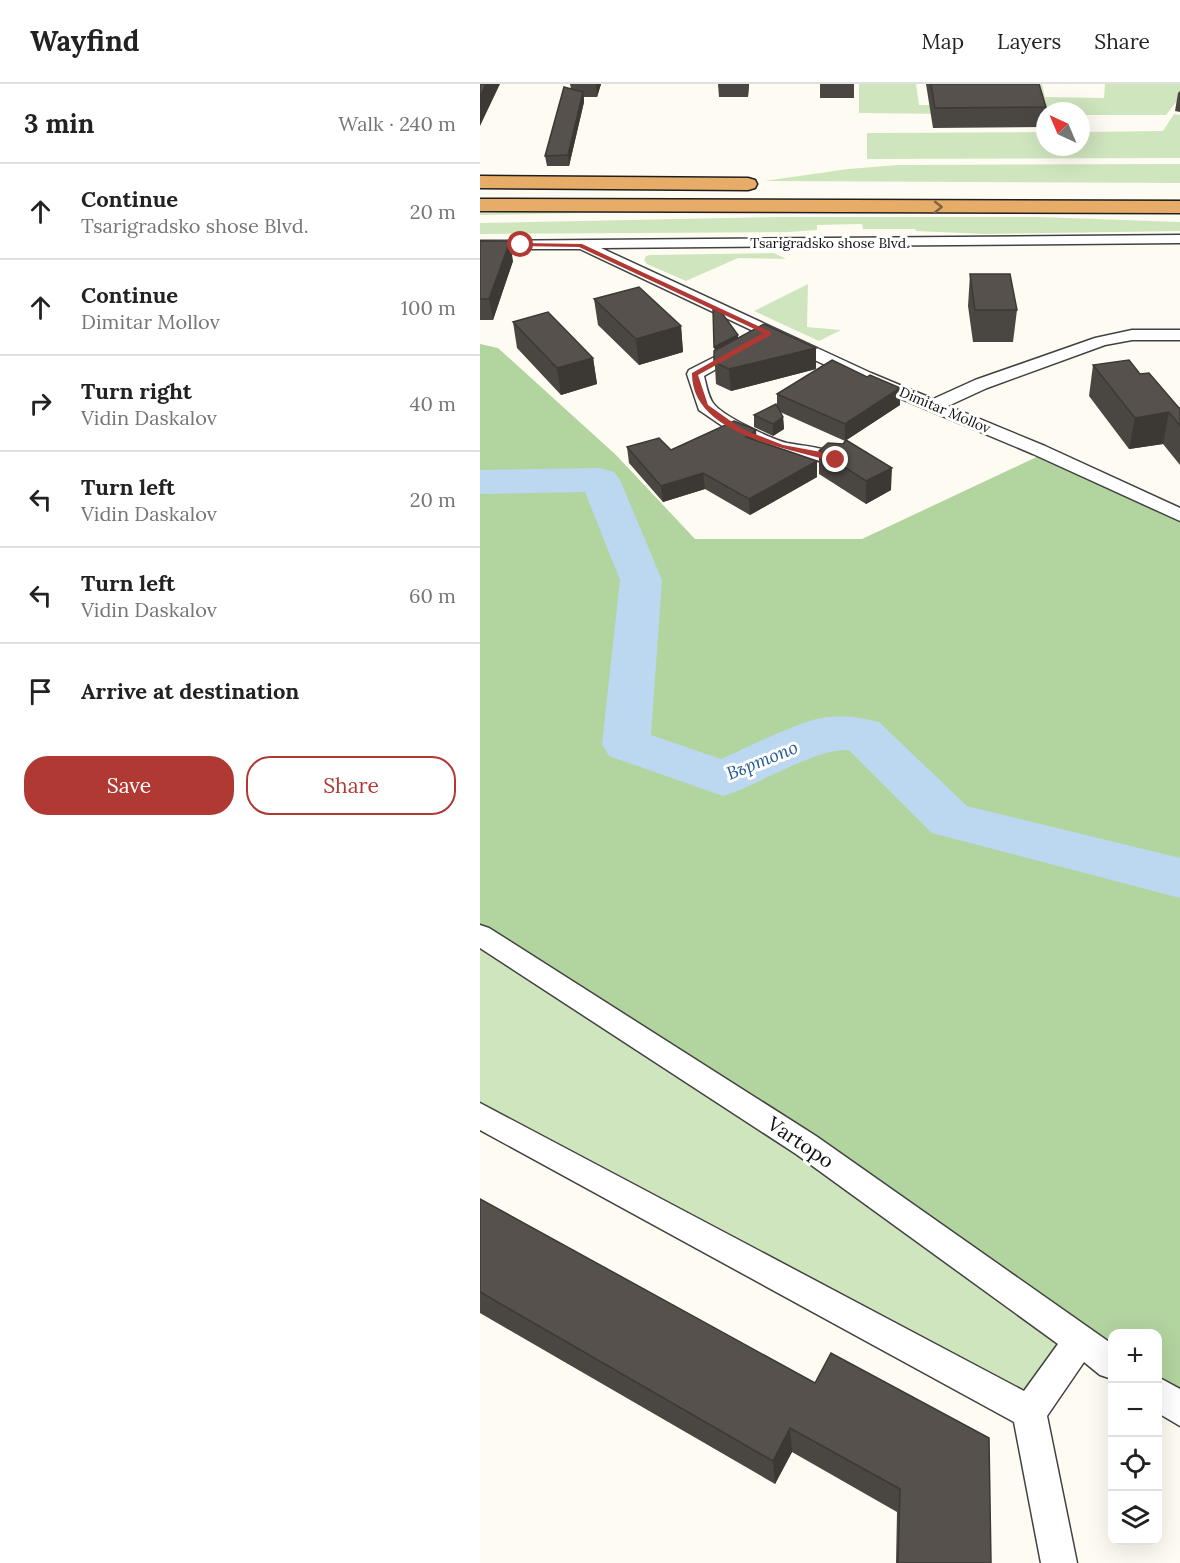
<!DOCTYPE html>
<html lang="en">
<head>
<meta charset="utf-8">
<style>
	:root { --surface:#fff; --page:#f2f2f2; --text:#222; --muted:#767676; --line:#e0e0e0; --accent:#b13934 }
	body { margin:0; font-family:Lora,serif; background:var(--page); color:var(--text) }
	.controls { position:absolute; right:18px; bottom:18px; display:grid; overflow:hidden; border-radius:12px; box-shadow:0 6px 24px #0002 }
	.controls button { width:54px; height:54px; display:grid; place-items:center; padding:0; border:0; border-bottom:2px solid var(--line); background:var(--surface); color:var(--text); font:30px sans-serif }
	.compass { position:absolute; left:556px; top:18px; width:54px; height:54px; border-radius:50%; background:var(--surface); box-shadow:0 6px 24px #0002; rotate:316deg }
	.stop { position:absolute; width:18px; height:18px; margin:-14px; border:4px solid #b13934; border-radius:50%; background:#fff }
	.stop.end { background:#b13934; border-color:#fff; box-shadow:0 2px 6px #0008 }
	.list { margin:0; padding:0; list-style:none }
	h2 { display:flex; justify-content:space-between; align-items:center; height:78px; margin:0; padding:0 24px; font-size:26px }
	h2 small { font-size:20px; font-weight:400; color:var(--muted) }
	.list li { display:grid; grid-template-columns:39px 1fr auto; gap:18px; align-items:center; box-sizing:border-box; height:96px; padding:0 24px; border-top:2px solid var(--line) }
	.list b { display:block; font-size:22px; white-space:nowrap }
	.list p { margin:0; font-size:20px; white-space:nowrap; color:var(--muted) }
	.list em { font-size:20px; font-style:normal; color:var(--muted) }
	.actions { display:flex; gap:12px; padding:18px 24px }
	.actions a { flex:1; padding:14px 0; border:2px solid var(--accent); border-radius:24px; text-align:center; font-size:21px; color:var(--accent) }
	.actions .main { background:var(--accent); color:#fff }
	.icon { flex:none; width:33px; height:33px; fill:none; stroke:currentColor; stroke-width:2; stroke-linecap:round; stroke-linejoin:round }
	.map { position:relative; flex:none; width:700px; height:1479px; overflow:hidden }
	header { display:flex; align-items:center; gap:36px; box-sizing:border-box; height:84px; padding:0 30px; background:var(--surface); border-bottom:2px solid var(--line) }
	header strong { font-size:28px }
	nav { display:flex; gap:33px; margin-inline-start:auto; font-size:21px }
	main { display:flex }
	aside { flex:1; background:var(--surface) }
	.map>svg:first-child { display:block }
</style>
</head>
<body>
<header>
<strong>Wayfind</strong>
<nav><a>Map</a><a>Layers</a><a>Share</a></nav>
</header>
<main>
<aside>
<h2>3 min<small>Walk · 240 m</small></h2>
<ul class="list">
<li><svg class="icon" aria-label="ahead" viewBox="0 0 24 24"><path d="M12 20V5M6 11l6-6 6 6"/></svg><div><b>Continue</b><p>Tsarigradsko shose Blvd.</p></div><em>20 m</em></li>
<li><svg class="icon" aria-label="ahead" viewBox="0 0 24 24"><path d="M12 20V5M6 11l6-6 6 6"/></svg><div><b>Continue</b><p>Dimitar Mollov</p></div><em>100 m</em></li>
<li><svg class="icon" aria-label="right" viewBox="0 0 24 24"><path d="M7 20v-9h11M14 6l5 5-5 5"/></svg><div><b>Turn right</b><p>Vidin Daskalov</p></div><em>40 m</em></li>
<li><svg class="icon" aria-label="left" viewBox="0 0 24 24"><path d="M17 20v-9H6M10 6l-5 5 5 5"/></svg><div><b>Turn left</b><p>Vidin Daskalov</p></div><em>20 m</em></li>
<li><svg class="icon" aria-label="left" viewBox="0 0 24 24"><path d="M17 20v-9H6M10 6l-5 5 5 5"/></svg><div><b>Turn left</b><p>Vidin Daskalov</p></div><em>60 m</em></li>
<li><svg class="icon" aria-label="arrive" viewBox="0 0 24 24"><path d="M6 21V4h12l-3 4 3 4H6"/></svg><div><b>Arrive at destination</b></div></li>
</ul>
<div class="actions"><a class="main">Save</a><a>Share</a></div>
</aside>
<div class="map">
<svg width="700" height="1479" viewBox="0 0 700 1479">
	<rect width="100%" height="100%" fill="#fefcf2"/>
	<path fill="#cfe5be" d="M379,0H436L439,21H487L486,0H562L565,13L624,14L625,0H700V13L686,31H601V27H565V31L379,29Z
		M694,30L700,31V74L387,75V49L565,48V63H601V48L683,47Z
		M700,80V99L284,97L368,85L418,81Z
		M298,115H700V117L296,116Z
		M28,128H159L0,131V129Z
		M300,133H560L700,138V147L506,150L436,147L435,145H383L382,140L337,141V146L308,148L0,150V139Z
		M294,169L306,175L258,174L206,197L167,180L164,176L166,172L170,171Z
		M328,200L327,243L361,246L339,257L274,227Z
		M0,851L600,1256L549,1328L0,1032Z"/>
	<path fill="#b2d49f" d="M0,260L18,264L136,371L215,455H382L565,369L700,431V1325L678,1310V1250H632V1279L0,851Z"/>
	<g fill="none" stroke-linecap="round" stroke-linejoin="round">
		<path fill="#bbd8f0" fill-rule="evenodd" d="M120,384L134,388L140,396L182,496L171,651L241,675C267,664 324,634 349,633C366,631 383,634 399,638L487,722L700,774V814L452,749L369,666C332,665 282,700 243,712L129,672L122,660L140,496L105,408L0,410V386Z"/>
		<g stroke="#424242" stroke-width="3">
			<path id="street" d="M700,151V159L121,164L391,289L453,315L495,296L615,254L652,246H700V256H652L625,261L507,304L468,322L565,362L700,424V437L553,370L379,297L100,165H0V157Z
				M262,259L270,264L268,267L224,292C226,300 228,312 233,319C242,332 291,355 307,359C322,362 356,364 365,376L362,380L356,381L295,367L254,350L219,326L207,290L209,286Z
				M0,841L9,844L336,1052L632,1260V1295L620,1291L604,1278L567,1332L597,1479H561L534,1338L0,1046V1019L544,1307L578,1260L316,1070L0,864Z
				M678,1293L700,1305V1342L678,1329Z"/>
		</g>
		<g stroke="#202020" stroke-width="3">
			<path id="highway" d="M0,92L268,94L275,96L277,100L275,104L268,106L0,104Z
				M0,115L700,117V129L0,127Z"/>
		</g>
		<use href="#street" fill="#fff" fill-rule="evenodd"/>
		<use href="#highway" fill="#e6ac68" fill-rule="evenodd"/>
	</g>
	<path fill="#4a4641" d="M90,0H121L117,13H104V18L89,82H67L65,72L91,5Z
		M238,0H269L268,13H239Z
		M340,0H374V14H340Z
		M446,0H559L566,23L564,43L453,44Z
		M700,7V28L695,27L698,9Z
		M0,157L33,177L13,236H0Z
		M490,190L537,226L533,258H493L488,222Z
		M114,215L201,242L203,268L159,281L118,241Z
		M33,238L113,274L117,300L81,311L37,264Z
		M258,251V254L336,285L251,307L236,300L234,267Z
		M613,281L660,290L700,324V381L683,360L649,365L609,312Z
		M297,310L420,321L365,357L300,328L303,333L304,345L293,352L274,343V331L297,323Z
		M277,356L337,377V393L270,431L225,405L183,418L149,379L147,363L191,366Z
		M339,367L411,406L386,420L339,390Z
		M0,1115L335,1299L511,1479H416L417,1428L312,1368L295,1400L0,1229Z"/>
	<path fill="#3c3935" d="M6,0H20L0,42V13Z
		M116,0H121L117,13Z
		M268,0H269L268,13Z
		M103,8L104,18L89,82L88,71Z
		M30,157L33,177L13,236L9,215Z
		M201,242L203,268L159,281L156,255Z
		M258,251V257L235,269L234,263Z
		M336,264V285L251,307L249,285Z
		M113,274L117,300L81,311L77,284Z
		M420,304V321L365,357V340Z
		M689,328L683,360L649,365L655,334Z
		M303,333L304,345L293,352V340Z
		M276,346L277,362L266,353Z
		M337,377V393L270,431L269,415Z
		M412,384L411,406L386,420V397Z
		M223,389L225,405L183,418L181,402Z
		M310,1344L312,1368L295,1400L293,1377Z"/>
	<path fill="#56514c" stroke="#3c3935" stroke-width="1.5" d="M0,0H6L0,13Z
		M451,0H559L566,23L455,24Z
		M84,3L103,8L88,71L65,72Z
		M0,157H30L9,215H0Z
		M490,190H530L537,226H495Z
		M159,203L201,242L156,255L114,215Z
		M233,225L242,229L258,251L234,263Z
		M68,228L113,274L77,284L33,238Z
		M284,240L336,264L249,285L234,278V267Z
		M352,276L387,293L390,291L420,304L365,340L297,310Z
		M649,276L660,290L669,289L699,324H700V342L689,328L655,334L613,281Z
		M296,320L303,333L293,340L274,331Z
		M254,337L276,346L266,353L337,377L269,415L223,389L181,402L147,363L179,354L191,366Z
		M366,356L412,384L386,397L339,367L348,359L363,360Z
		M0,1115L335,1299L351,1269L509,1354L511,1479H418L420,1405L310,1344L293,1377L0,1208Z"/>
	<defs><path id="oneway-chevron" d="M-2-3.5L2.5 0L-2 3.5" fill="none" stroke-width="1.6" stroke-linecap="round" stroke-linejoin="round" transform="scale(1.5)"/></defs>
	<use stroke="#856540" href="#oneway-chevron" transform="translate(458 123)"/>
	<path fill="#b13934" d="M41,159L102,160L291,248V251L218,291L228,321L262,345L303,361L341,368L360,376L356,378C311,365 211,351 212,289L283,249L99,163L39,162Z"/>
	<g text-anchor="middle" dominant-baseline="central" stroke-width="6" stroke-linejoin="round" paint-order="stroke">
		<g font-size="14" fill="#0f0f0f" stroke="#fff">
			<text x="350" y="159">Tsarigradsko shose Blvd.</text>
			<text transform="translate(465 326) rotate(23)">Dimitar Mollov</text>
		</g>
		<g font-size="18" font-style="italic" fill="#245a95" stroke="#fff">
			<text transform="translate(282 676) rotate(-22)">Въртопо</text>
		</g>
		<g font-size="20" fill="#0f0f0f" stroke="#fff">
			<text transform="translate(321 1058) rotate(34)">Vartopo</text>
		</g>
	</g>
</svg>
<div class="controls">
<button>+</button>
<button>−</button>
<button><svg class="icon" aria-label="locate" viewBox="0 0 24 24"><circle cx="12" cy="12" r="6"/><path d="M12 2v4M12 18v4M2 12h4M18 12h4"/></svg></button>
<button><svg class="icon" aria-label="layers" viewBox="0 0 24 24"><path d="M12 4l9 5-9 5-9-5zM3 14l9 5 9-5"/></svg></button>
</div>
<svg class="compass" viewBox="-18 -18 36 36"><path d="M0-13l5 13h-10z" fill="#e53935"/><path d="M0 13l5-13h-10z" fill="#767676"/></svg>
<div class="stop" style="left:41px;top:161px"></div>
<div class="stop end" style="left:356px;top:376px"></div>
</div>
</main>
</body>
</html>
